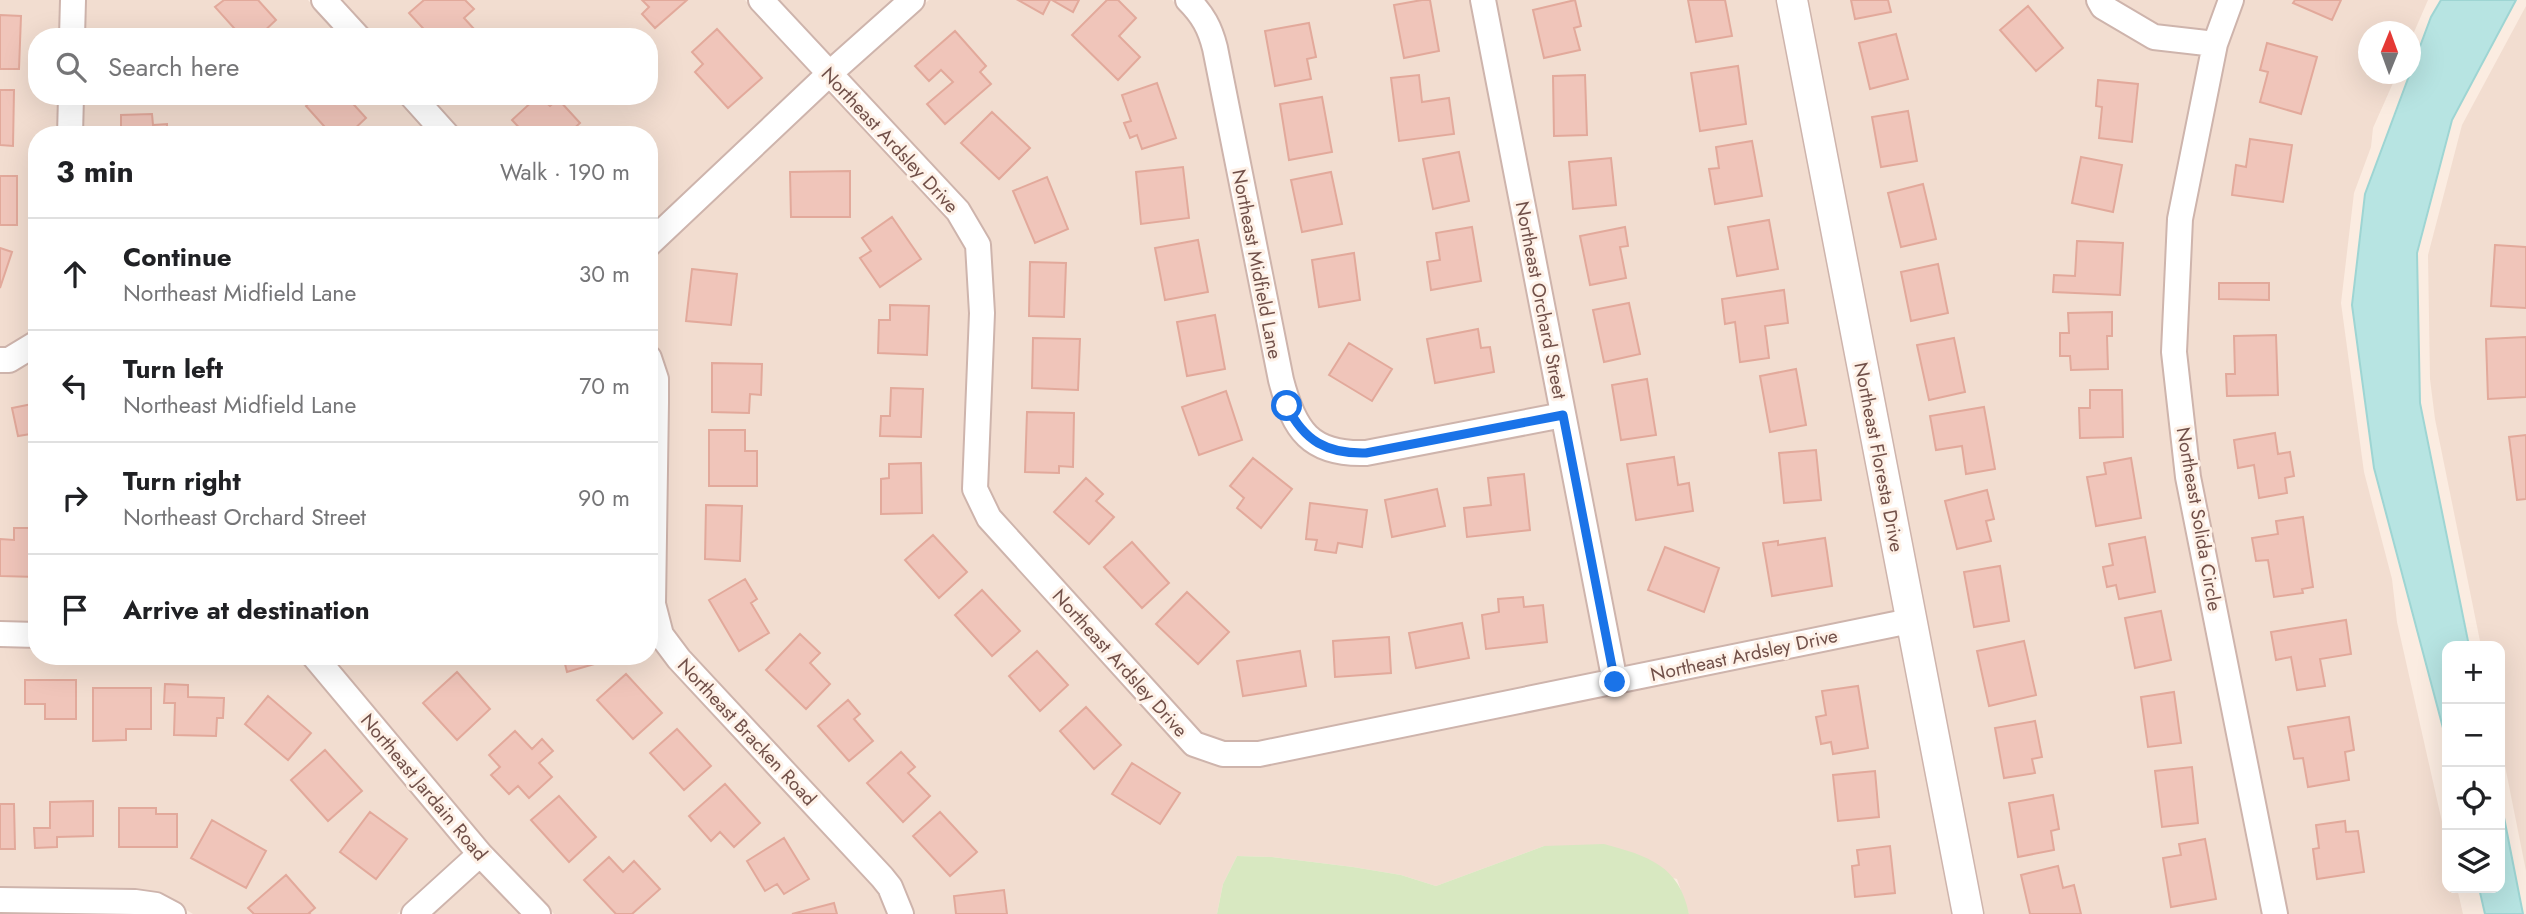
<!DOCTYPE html>
<html lang="en">
<head>
<meta charset="utf-8">
<style>
	:root { --surface:#fff; --page:#f6f6f6; --text:#202124; --muted:#757577; --line:#e0e0e0 }
	body { margin:0; font-family:Jost,sans-serif; background:var(--page); color:var(--text) }
	.controls { position:absolute; right:21px; bottom:21px; display:grid; overflow:hidden; border-radius:14px; box-shadow:0 7px 28px #0002 }
	.controls button { width:63px; height:63px; display:grid; place-items:center; padding:0; border:0; border-bottom:2px solid var(--line); background:var(--surface); color:var(--text); font:35px sans-serif }
	.compass { position:absolute; left:2358px; top:21px; width:63px; height:63px; border-radius:50%; background:var(--surface); box-shadow:0 7px 28px #0002; rotate:1deg }
	.stop { position:absolute; width:21px; height:21px; margin:-16px; border:5px solid #1a73e8; border-radius:50%; background:#fff }
	.stop.end { background:#1a73e8; border-color:#fff; box-shadow:0 2px 7px #0008 }
	.list { margin:0; padding:0; list-style:none }
	h2 { display:flex; justify-content:space-between; align-items:center; height:91px; margin:0; padding:0 28px; font-size:30px }
	h2 small { font-size:23px; font-weight:400; color:var(--muted) }
	.list li { display:grid; grid-template-columns:46px 1fr auto; gap:21px; align-items:center; box-sizing:border-box; height:112px; padding:0 28px; border-top:2px solid var(--line) }
	.list b { display:block; font-size:26px; white-space:nowrap }
	.list p { margin:0; font-size:23px; white-space:nowrap; color:var(--muted) }
	.list em { font-size:23px; font-style:normal; color:var(--muted) }
	.icon { flex:none; width:38px; height:38px; fill:none; stroke:currentColor; stroke-width:2; stroke-linecap:round; stroke-linejoin:round }
	.map { position:relative; flex:none; width:2526px; height:914px; overflow:hidden }
	.search { position:absolute; background:var(--surface); box-shadow:0 7px 28px #0002; left:28px; top:28px; width:630px; height:77px; display:flex; align-items:center; gap:18px; box-sizing:border-box; padding:0 24px; border-radius:28px; color:var(--muted); font-size:26px }
	.panel { position:absolute; background:var(--surface); box-shadow:0 7px 28px #0002; left:28px; top:126px; width:630px; height:539px; border-radius:28px }
	.map>svg:first-child { display:block }
</style>
</head>
<body>
<div class="map">
<svg width="2526" height="914" viewBox="0 0 2526 914">
	<rect width="100%" height="100%" fill="#fbece1"/>
	<path fill="#f2ddd0" d="M0,0H63L62,37H37V96H60L59,135H37V329L6,348H0Z
		M84,0H308L341,37H83Z
		M339,0H745L812,73L649,228V135H463L427,96H649V37H373Z
		M777,0H894L829,57Z
		M929,0H1172L1193,21L1200,34L1270,383L1278,411L1291,437L1315,455L1349,466L1368,465L1554,429L1601,672L1258,742H1225L1200,733L998,511L986,486L989,244L845,74Z
		M1204,0H1472L1550,405L1365,440L1349,441L1336,438L1313,427L1303,413L1292,377L1226,46L1219,22Z
		M1495,0H1781L1897,612L1623,668Z
		M1803,0H2087L2098,18L2149,48L2201,55L2163,353L2264,914H1979Z
		M2114,0H2220L2208,31L2157,25Z
		M2243,0H2428L2411,39L2410,32H2368V74H2397L2373,128L2371,147L2354,193L2341,303L2364,472L2392,579L2397,622L2447,844V888H2457L2463,914H2287L2198,475L2185,351L2191,221L2225,48Z
		M2526,6V871L2500,741V646H2481L2435,419L2430,379L2428,255L2462,125Z
		M828,90L950,219L967,249L971,313L964,488L1186,753L1223,767L1261,766L1902,636L1957,914H1689L1677,879L1544,846L1436,886L1401,875L1353,867L1272,857L1237,856L1223,884L1217,914H912L900,881L687,651L671,629L664,603L667,376L663,360L649,337V260Z
		M82,96H396L431,135H81Z
		M37,357V622L0,621V373L14,371Z
		M649,635L874,885L881,895L890,914H554L488,845L329,656H649Z
		M0,646L37,647V656H299L464,853L397,914H193L160,894L135,889L0,887Z
		M479,870L522,914H432Z"/>
	<path fill="#d8e8c1" d="M1604,844C1648,856 1679,865 1689,914H1217L1223,884L1237,856L1272,857L1353,867L1401,875L1436,886L1544,846Z"/>
	<path fill="#b7e4e2" stroke="#9ed5d3" stroke-width="2" d="M2441,0H2516L2452,120L2417,253L2420,403L2469,646H2447V743L2374,468L2352,305L2365,194L2431,17Z
		M2500,797L2523,914H2485L2479,888H2500Z"/>
	<path fill="#f0c5ba" stroke="#e2a99b" stroke-width="2" d="M224,0H258L276,20L258,37H242L215,7Z
		M424,0H465L474,9L464,18L474,29L465,37H431L409,13Z
		M642,0H687L655,28L642,14L649,7Z
		M1018,0H1050L1043,14Z
		M1052,0H1079L1073,12Z
		M1107,0H1118L1136,18L1119,36L1140,57L1118,80L1072,35Z
		M1422,0H1430L1439,51L1404,58L1394,5Z
		M1575,0L1581,26L1574,28L1580,50L1544,58L1533,10Z
		M1688,0H1725L1732,36L1696,42Z
		M1851,0H1888L1891,12L1855,19Z
		M2295,0H2341L2332,20L2293,3Z
		M2028,6L2063,48L2036,71L2000,30Z
		M0,15L21,16L19,69H0Z
		M1309,23L1316,57L1307,59L1311,79L1275,86L1265,31Z
		M717,29L762,78L728,108L695,72L703,64L692,52Z
		M955,31L986,66L980,72L991,84L945,124L927,104L953,82L941,70L929,81L915,66Z
		M1896,34L1908,79L1870,89L1859,43Z
		M2267,43L2317,57L2301,114L2260,102L2268,72L2260,70Z
		M1738,66L1746,124L1700,131L1691,73Z
		M1419,75L1422,102L1449,98L1454,134L1399,141L1391,78Z
		M1585,75L1587,135L1554,136L1553,76Z
		M2098,80L2138,84L2132,142L2099,138L2102,107L2096,106Z
		M1157,83L1176,138L1142,149L1137,135L1130,138L1124,123L1131,121L1122,95Z
		M0,90H14L13,146L0,145Z
		M317,96H346L366,118L348,135H332L306,106Z
		M538,96L550,106L558,99L580,123L567,135H526L512,120Z
		M1322,97L1332,152L1289,160L1280,104Z
		M1908,111L1917,161L1881,167L1872,117Z
		M992,112L1030,148L999,179L961,143Z
		M152,114L153,125L167,124V135H121V115Z
		M2250,139L2292,145L2283,202L2232,195L2236,165L2246,167Z
		M1752,141L1762,196L1715,204L1709,169L1719,168L1716,147Z
		M1459,152L1469,201L1433,209L1423,159Z
		M2081,157L2122,165L2113,212L2072,203Z
		M1611,158L1616,205L1573,209L1569,162Z
		M1183,167L1189,218L1141,224L1136,172Z
		M850,171V217H791L790,172Z
		M1331,172L1342,224L1302,232L1291,180Z
		M0,176H17V225H0Z
		M1047,177L1068,229L1035,243L1013,191Z
		M1923,184L1936,239L1901,247L1888,193Z
		M892,217L921,259L880,287L860,258L871,251L862,238Z
		M1769,220L1778,269L1737,276L1728,227Z
		M1472,227L1481,281L1431,290L1427,262L1440,260L1436,233Z
		M1625,227L1628,246L1620,247L1626,278L1590,285L1580,236Z
		M1198,240L1208,292L1165,300L1155,248Z
		M2077,241L2123,243L2120,295L2053,292L2054,275L2075,276Z
		M2495,245L2526,247V308L2491,306Z
		M0,248L12,252L0,288Z
		M1354,253L1360,300L1319,307L1312,260Z
		M1030,262L1066,263L1064,317L1029,316Z
		M1938,264L1948,313L1911,321L1901,272Z
		M692,269L737,274L731,325L686,321Z
		M2219,283H2269V300L2219,299Z
		M1784,290L1788,323L1765,326L1769,358L1740,362L1735,322L1725,324L1722,299Z
		M1629,303L1640,354L1604,362L1593,310Z
		M890,305L929,306L927,355L878,353L879,320H890Z
		M2112,312V336H2107L2108,369L2071,370L2070,356H2060V333H2069L2068,313Z
		M1215,315L1225,369L1187,376L1177,322Z
		M1478,329L1481,348L1490,347L1494,372L1435,383L1427,339Z
		M2276,335L2278,395L2227,396L2226,374H2235L2234,336Z
		M2526,337V397L2488,399L2486,339Z
		M1033,338L1080,339L1078,390L1032,388Z
		M1954,338L1965,392L1929,400L1917,345Z
		M1349,343L1392,369L1372,401L1329,375Z
		M712,363L762,364L761,395L750,394L749,413L712,412Z
		M1796,369L1806,425L1770,432L1760,376Z
		M1647,379L1656,435L1621,440L1612,385Z
		M891,388L923,389L921,437L880,436L881,416H890Z
		M2090,390H2122L2123,437L2080,438L2079,408H2090Z
		M1226,391L1242,440L1199,455L1182,407Z
		M37,403V433L18,436L12,408Z
		M1984,407L1995,469L1966,474L1962,446L1936,450L1930,416Z
		M1027,412L1074,413L1073,467L1059,466V473L1025,472Z
		M709,430H745V451H757V486H709Z
		M2275,433L2278,454L2290,452L2294,476L2285,478L2287,493L2259,498L2254,465L2238,468L2234,440Z
		M2526,435V499L2517,500L2509,437Z
		M1816,450L1821,500L1784,503L1779,453Z
		M1674,457L1678,485L1689,483L1693,511L1636,520L1627,464Z
		M1253,458L1292,489L1261,528L1237,508L1244,498L1230,486Z
		M2131,458L2141,518L2096,526L2087,477L2106,474L2104,463Z
		M921,463L922,513L881,514V479L889,478V464Z
		M1524,474L1530,530L1467,537L1464,508L1491,505L1488,478Z
		M1086,478L1103,494L1096,501L1114,517L1089,544L1054,512Z
		M1437,489L1445,526L1392,537L1385,500Z
		M1987,490L1994,519L1986,521L1991,541L1957,549L1945,501Z
		M1310,503L1367,510L1362,547L1338,543L1336,553L1315,550L1317,540L1306,539Z
		M706,505L742,506L740,561L705,559Z
		M2303,517L2313,587L2302,589L2303,593L2274,597L2268,560L2256,561L2252,538L2278,534L2276,521Z
		M14,528H37V577L0,576V539L14,540Z
		M933,535L967,572L939,598L905,560Z
		M2145,537L2155,592L2119,599L2116,585L2107,587L2103,567L2113,565L2109,544Z
		M1825,538L1832,586L1772,596L1763,543L1778,541V545Z
		M1132,542L1169,583L1142,608L1104,567Z
		M1665,547L1719,568L1704,612L1648,590Z
		M2000,566L2009,621L1974,627L1964,572Z
		M745,579L757,599L751,603L769,633L739,651L709,600Z
		M982,590L1020,631L992,656L955,615Z
		M1187,592L1229,632L1198,664L1156,624Z
		M1523,597L1524,607L1543,605L1547,642L1486,649L1482,615L1499,612L1498,599Z
		M2161,611L2171,660L2135,668L2125,618Z
		M2346,620L2351,654L2320,659L2325,686L2297,690L2291,657L2276,660L2271,632Z
		M1462,623L1469,658L1416,668L1409,633Z
		M800,634L820,653L810,663L830,684L806,709L766,670Z
		M1389,637L1391,673L1335,677L1333,641Z
		M2024,641L2036,695L1989,706L1977,651Z
		M1037,651L1068,685L1040,711L1009,676Z
		M1300,651L1306,686L1243,696L1237,661Z
		M383,656H429V660L383,659Z
		M563,656H607L608,660L567,672Z
		M457,672L490,709L457,740L423,703Z
		M626,674L662,713L633,739L597,700Z
		M25,680H76V719H45V704H25Z
		M165,684L188,685V697L224,698L223,718H217L216,736L174,735L175,703H164Z
		M1858,686L1868,748L1833,754L1831,742L1821,744L1816,717L1826,715L1822,691Z
		M93,688H151V729H126V740L93,741Z
		M2174,692L2181,743L2148,747L2141,697Z
		M268,696L311,733L288,760L245,724Z
		M848,700L860,714L854,719L873,741L849,761L818,726Z
		M1086,707L1121,745L1094,769L1060,731Z
		M2349,717L2354,750L2345,752L2349,780L2308,787L2303,758L2294,759L2288,727Z
		M2035,721L2042,757L2032,759L2035,773L2004,778L1995,728Z
		M677,729L711,766L684,790L650,753Z
		M515,731L532,749L542,739L553,751L539,763L552,777L529,798L518,786L509,794L491,775L500,767L489,755Z
		M325,750L362,791L328,821L291,780Z
		M901,752L915,767L908,773L930,796L903,822L867,783Z
		M1132,763L1180,793L1160,824L1112,794Z
		M2192,767L2198,823L2162,827L2155,771Z
		M1875,771L1879,817L1838,821L1833,775Z
		M725,784L760,823L734,847L720,832L711,841L689,816Z
		M2053,795L2059,829L2051,831L2054,850L2018,857L2009,803Z
		M559,796L596,837L569,862L531,820Z
		M93,801V836L57,837V847L35,848L34,828H50V802Z
		M0,804H14L15,849H0Z
		M119,808H156V814H177V847H119Z
		M370,812L407,839L376,879L340,852Z
		M940,812L977,852L950,876L913,836Z
		M212,820L266,851L246,888L191,858Z
		M2345,821L2346,832L2358,831L2364,872L2317,879L2313,849L2319,848L2316,825Z
		M784,838L809,879L784,894L777,884L765,891L747,861Z
		M2205,839L2216,899L2171,907L2163,858L2181,855L2179,844Z
		M1890,846L1895,893L1855,897L1852,866L1859,865L1857,850Z
		M609,857L623,872L634,861L660,889L632,914H616L584,880Z
		M2058,866L2063,888L2074,885L2081,914H2030L2021,875Z
		M286,875L315,908L309,913L310,914H254L248,908Z
		M1004,890L1007,914H956L954,896Z
		M834,903L837,914H792Z"/>
	<g fill="none" stroke-linecap="round" stroke-linejoin="round">
		<g stroke="#ceb4ac" stroke-width="28">
			<path id="minor" d="M324,0L358,37
				M761,0L958,211L978,245L982,313L975,489L989,518L1194,744L1223,754H1259L1910,621
				M1188,0C1203,15 1210,28 1215,48L1281,380C1294,430 1310,455 1366,453L1563,415
				M1483,0L1615,682
				M2099,0L2103,7L2154,37L2215,44
				M2231,0L2215,44L2180,219L2174,352L2188,477L2275,914
				M72,37L73,0
				M412,96L447,135
				M70,135L71,96
				M649,244L829,74L912,0
				M649,358L656,379V402L653,604L661,635L679,659L882,877L890,887L901,914
				M0,360H9L37,343
				M0,634L37,635
				M314,656L480,854L538,914
				M0,900L135,902L156,905L173,914
				M414,914L480,854"/>
		</g>
		<g stroke="#ceb4ac" stroke-width="33">
			<path id="tertiary" d="M1792,0L1968,914"/>
		</g>
		<use href="#minor" stroke="#fff" stroke-width="24"/>
		<use href="#tertiary" stroke="#fff" stroke-width="30"/>
	</g>
	<g fill="none" stroke-linecap="round" stroke-linejoin="round">
		<path stroke="#1a73e8" stroke-width="9" d="M1287,406C1304,441 1327,454 1366,453L1563,415L1615,682"/>
	</g>
	<g text-anchor="middle" dominant-baseline="central" stroke-width="6" stroke-linejoin="round" paint-order="stroke">
		<g font-size="19" fill="#715049" stroke="#fef1e7">
			<text transform="translate(890 140) rotate(47)">Northeast Ardsley Drive</text>
			<text transform="translate(1257 264) rotate(79)">Northeast Midfield Lane</text>
			<text transform="translate(1541 300) rotate(79)">Northeast Orchard Street</text>
			<text transform="translate(1879 457) rotate(79)">Northeast Floresta Drive</text>
			<text transform="translate(2199 519) rotate(80)">Northeast Solida Circle</text>
			<text transform="translate(1744 655) rotate(-12)">Northeast Ardsley Drive</text>
			<text transform="translate(1120 663) rotate(48)">Northeast Ardsley Drive</text>
			<text transform="translate(747 732) rotate(47)">Northeast Bracken Road</text>
			<text transform="translate(424 787) rotate(50)">Northeast Jardain Road</text>
		</g>
	</g>
</svg>
<div class="controls">
<button>+</button>
<button>−</button>
<button><svg class="icon" aria-label="locate" viewBox="0 0 24 24"><circle cx="12" cy="12" r="6"/><path d="M12 2v4M12 18v4M2 12h4M18 12h4"/></svg></button>
<button><svg class="icon" aria-label="layers" viewBox="0 0 24 24"><path d="M12 4l9 5-9 5-9-5zM3 14l9 5 9-5"/></svg></button>
</div>
<svg class="compass" viewBox="-18 -18 36 36"><path d="M0-13l5 13h-10z" fill="#e53935"/><path d="M0 13l5-13h-10z" fill="#757577"/></svg>
<div class="stop" style="left:1287px;top:406px"></div>
<div class="stop end" style="left:1615px;top:682px"></div>
<div class="search"><svg class="icon" aria-label="search" viewBox="0 0 24 24"><circle cx="10" cy="10" r="6"/><path d="M15 15l6 6"/></svg>Search here</div>
<section class="panel">
<h2>3 min<small>Walk · 190 m</small></h2>
<ul class="list">
<li><svg class="icon" aria-label="ahead" viewBox="0 0 24 24"><path d="M12 20V5M6 11l6-6 6 6"/></svg><div><b>Continue</b><p>Northeast Midfield Lane</p></div><em>30 m</em></li>
<li><svg class="icon" aria-label="left" viewBox="0 0 24 24"><path d="M17 20v-9H6M10 6l-5 5 5 5"/></svg><div><b>Turn left</b><p>Northeast Midfield Lane</p></div><em>70 m</em></li>
<li><svg class="icon" aria-label="right" viewBox="0 0 24 24"><path d="M7 20v-9h11M14 6l5 5-5 5"/></svg><div><b>Turn right</b><p>Northeast Orchard Street</p></div><em>90 m</em></li>
<li><svg class="icon" aria-label="arrive" viewBox="0 0 24 24"><path d="M6 21V4h12l-3 4 3 4H6"/></svg><div><b>Arrive at destination</b></div></li>
</ul>
</section>
</div>
</body>
</html>
